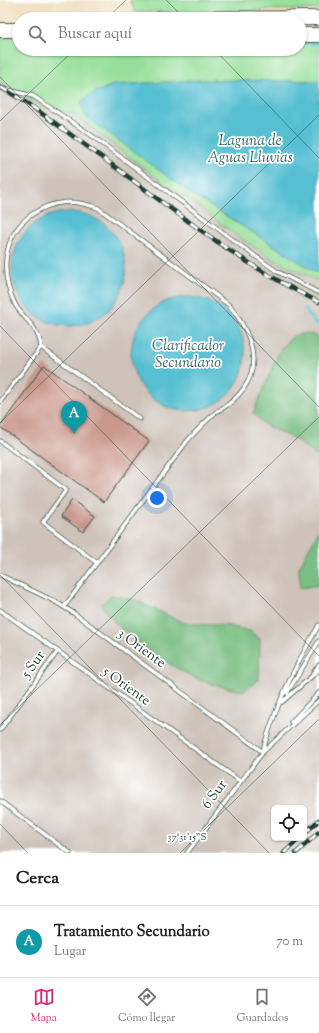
<!DOCTYPE html>
<html lang="es">
<head>
<meta charset="utf-8">
<style>
	:root { --surface:#fff; --page:#f6f6f6; --text:#202124; --muted:#757577; --line:#e0e0e0; --accent:#db2777 }
	body { margin:0; font-family:"Sorts Mill Goudy",serif; background:var(--page); color:var(--text) }
	.controls { position:absolute; right:12px; bottom:12px; display:grid; overflow:hidden; border-radius:6px; box-shadow:0 1px 3px #0004 }
	.controls button { width:36px; height:36px; display:grid; place-items:center; padding:0; border:0; border-bottom:1px solid var(--line); background:var(--surface); color:var(--text); font:20px sans-serif }
	.you { position:absolute; left:157px; top:498px; width:14px; height:14px; margin:-10px; border:3px solid #fff; border-radius:50%; background:#1a73e8; box-shadow:0 0 0 6px #1a73e833 }
	.badge { display:grid; place-items:center; width:26px; height:26px; border-radius:50%; background:var(--accent); color:#fff; font-size:13px; font-weight:700 }
	.pin { position:absolute; translate:-50% -33px; filter:drop-shadow(0 1px 2px #0008) }
	.pin::after { content:''; position:absolute; top:21px; width:14px; height:12px; background:inherit; clip-path:polygon(0 0,100% 0,50% 100%) }
	.list { margin:0; padding:0; list-style:none }
	h2 { display:flex; justify-content:space-between; align-items:center; height:52px; margin:0; padding:0 16px; font-size:17px }
	h2 small { font-size:13px; font-weight:400; color:var(--muted) }
	.list li { display:grid; grid-template-columns:26px 1fr auto; gap:12px; align-items:center; box-sizing:border-box; height:72px; padding:0 16px; border-top:1px solid var(--line) }
	.list b { display:block; font-size:15px; white-space:nowrap }
	.list p { margin:0; font-size:13px; white-space:nowrap; color:var(--muted) }
	.list em { font-size:13px; font-style:normal; color:var(--muted) }
	.icon { flex:none; width:22px; height:22px; fill:none; stroke:currentColor; stroke-width:2; stroke-linecap:round; stroke-linejoin:round }
	.map { position:relative; flex:none; width:319px; height:853px; overflow:hidden }
	.search { position:absolute; background:var(--surface); box-shadow:0 1px 3px #0004; left:12px; right:12px; top:12px; height:44px; display:flex; align-items:center; gap:10px; box-sizing:border-box; padding:0 14px; border-radius:22px; color:var(--muted); font-size:15px }
	.sheet { height:124px; background:var(--surface) }
	nav { display:flex; justify-content:space-around; align-items:center; box-sizing:border-box; height:56px; border-top:1px solid var(--line); background:var(--surface); font-size:11px; color:var(--muted) }
	nav a { display:grid; justify-items:center; gap:2px }
	nav .on { color:var(--accent) }
	.map>svg:first-child { display:block }
</style>
</head>
<body>
<div class="map">
<svg width="319" height="853" viewBox="0 0 319 853">
	<rect width="100%" height="100%" fill="#fff"/>
	<filter id="ink" filterUnits="userSpaceOnUse"><feTurbulence type="fractalNoise" baseFrequency=".025" numOctaves="2"/><feDisplacementMap in="SourceGraphic" scale="8" xChannelSelector="R" yChannelSelector="G"/><feConvolveMatrix kernelMatrix="1 2 1 2 8 2 1 2 1" color-interpolation-filters="sRGB"/></filter>
	<filter id="wash" filterUnits="userSpaceOnUse"><feTurbulence type="fractalNoise" baseFrequency=".012" numOctaves="4" result="noise"/><feDisplacementMap in="SourceGraphic" scale="16" xChannelSelector="R" yChannelSelector="G"/><feGaussianBlur stdDeviation="0.9" result="paint"/><feColorMatrix in="noise" values="0 0 0 0 0 0 0 0 0 0 0 0 0 0 0 0 0 1.4 0 .05"/><feComposite in="paint" operator="in"/></filter>
	<g filter="url(#wash)">
		<rect width="100%" height="100%" fill="#efdbba"/>
		<path fill="#cec2b9" fill-rule="evenodd" d="M0,52H319V853H0ZM274,808H304V838H274Z"/>
		<path fill="#97df9a" stroke="#5b8e67" d="M130,0H319V9L135,12Z
			M0,37H19V49H300V40H319V81L202,80L113,85L86,116L193,195L319,274V281L274,260L237,236L193,202L166,185L73,114L41,105L0,82Z"/>
		<path fill="#79be82" stroke="#4c7e5b" d="M306,333L319,337V458L295,439L266,426L253,413L280,350L293,336Z
			M319,530V585L300,588L299,567Z
			M112,595L135,600L184,623L229,626L250,631L260,639L259,679L244,691C227,688 207,684 191,676C164,662 115,630 101,604Z"/>
		<path fill="#56bfd2" stroke="#3a7e83" d="M202,80L319,81V274L193,195L85,116L81,102L93,93L113,85Z
			M12 269a57 57 0 1 1 114 0a57 57 0 1 1-114 0Z
			M131 354a57 57 0 1 1 114 0a57 57 0 1 1-114 0Z"/>
		<g fill="none" stroke-linecap="round" stroke-linejoin="round">
			<path stroke="#56bfd2" stroke-width="3" d="M300,43H319
				M305,309L314,322L319,324"/>
		</g>
		<g id="blocks">
			<path fill="#c9978b" d="M44,365L149,441L104,502L0,427Z
				M72,500L95,516L83,532L61,516Z"/>
		</g>
	</g>
	<g filter="url(#ink)">
		<use href="#blocks" fill-opacity="0" stroke="#3e5548" stroke-width="1"/>
		<g fill="none" stroke-linecap="round" stroke-linejoin="round">
			<g stroke="#3e5548" stroke-width="5">
				<path id="lane" d="M0,88L33,96L91,135L244,248L278,272L319,293
					M41,347C39,328 26,321 16,306C0,276 1,237 31,215C53,200 73,199 98,208L229,305C254,336 266,373 231,402C227,406 221,409 216,412C206,421 197,430 188,440L64,607
					M0,402L41,347L140,419
					M0,441L66,490L43,522L97,563
					M0,575L54,601L75,614L263,752
					M0,610L240,781
					M313,673L319,665
					M287,693L319,641
					M282,702L319,670
					M291,722L319,693
					M0,730L58,651
					M263,750C275,707 296,664 319,625
					M0,801L70,853
					M187,853L263,752L319,700"/>
			</g>
			<g stroke="#3e5548" stroke-width="16">
				<path id="highway" d="M160,19L319,18
					M0,30H19
					M300,35H319"/>
			</g>
			<use href="#lane" stroke="#fff" stroke-width="3.5"/>
			<use href="#highway" stroke="#fff" stroke-width="14"/>
			<g stroke="#1f3d34" stroke-width="4.5">
				<path id="rail" d="M0,87C30,103 57,125 85,145C160,199 235,262 319,302
					M304,834L319,820
					M284,853L300,838
					M296,853L319,832"/>
			</g>
			<use href="#rail" stroke="#fff" stroke-width="3" stroke-dasharray="9" stroke-linecap="butt"/>
		</g>
	</g>
	<path fill="none" stroke="#1f3d34" stroke-width="1" stroke-opacity="0.45" d="M166,0L185,19M106,19L126,0M214,49L319,158M0,77L319,407M0,121L75,49M0,326L319,656M0,423L319,115M0,575L269,853M0,725L319,417M0,824L28,853M180,853L319,719"/>
	<g text-anchor="middle" dominant-baseline="central" stroke-width="3.5" stroke-linejoin="round" paint-order="stroke">
		<g font-size="14" fill="#1f3d34" stroke="#fff">
			<text transform="translate(141 649) rotate(36)">3 Oriente</text>
			<text transform="translate(34 665) rotate(-54)">5 Sur</text>
			<text transform="translate(126 687) rotate(36)">5 Oriente</text>
			<text transform="translate(215 795) rotate(-54)">6 Sur</text>
		</g>
		<g font-size="15" font-style="italic" fill="#306463" stroke="#fff">
			<text x="250" y="141">Laguna de<tspan x="250" dy="17">Aguas Lluvias</tspan></text>
			<text x="188" y="346">Clarificador<tspan x="188" dy="17">Secundario</tspan></text>
		</g>
	</g>
	<g font-size="10" text-anchor="middle" fill="#1f3d34" stroke="#fff" stroke-width="3.5" stroke-linejoin="round" paint-order="stroke">
		<text x="187" y="840">37°31'15"S</text>
	</g>
</svg>
<div class="controls">
<button><svg class="icon" aria-label="locate" viewBox="0 0 24 24"><circle cx="12" cy="12" r="6"/><path d="M12 2v4M12 18v4M2 12h4M18 12h4"/></svg></button>
</div>
<div class="you"></div>
<div class="pin badge" style="left:74px;top:434px;background:#0f9aa8">A</div>
<div class="search"><svg class="icon" aria-label="search" viewBox="0 0 24 24"><circle cx="10" cy="10" r="6"/><path d="M15 15l6 6"/></svg>Buscar aquí</div>
</div>
<section class="sheet">
<h2>Cerca<small></small></h2>
<ul class="list">
<li><span class="badge" style="background:#0f9aa8">A</span><div><b>Tratamiento Secundario</b><p>Lugar</p></div><em>70 m</em></li>
</ul>
</section>
<nav>
<a class="on"><svg class="icon" aria-label="map" viewBox="0 0 24 24"><path d="M3 6l6-2 6 2 6-2v14l-6 2-6-2-6 2zM9 4v14M15 6v14"/></svg>Mapa</a>
<a><svg class="icon" aria-label="directions" viewBox="0 0 24 24"><path d="M12 3l9 9-9 9-9-9zM9 14v-3h6M13 9l2 2-2 2"/></svg>Cómo llegar</a>
<a><svg class="icon" aria-label="saved" viewBox="0 0 24 24"><path d="M7 4h10v16l-5-4-5 4z"/></svg>Guardados</a>
</nav>
</body>
</html>
